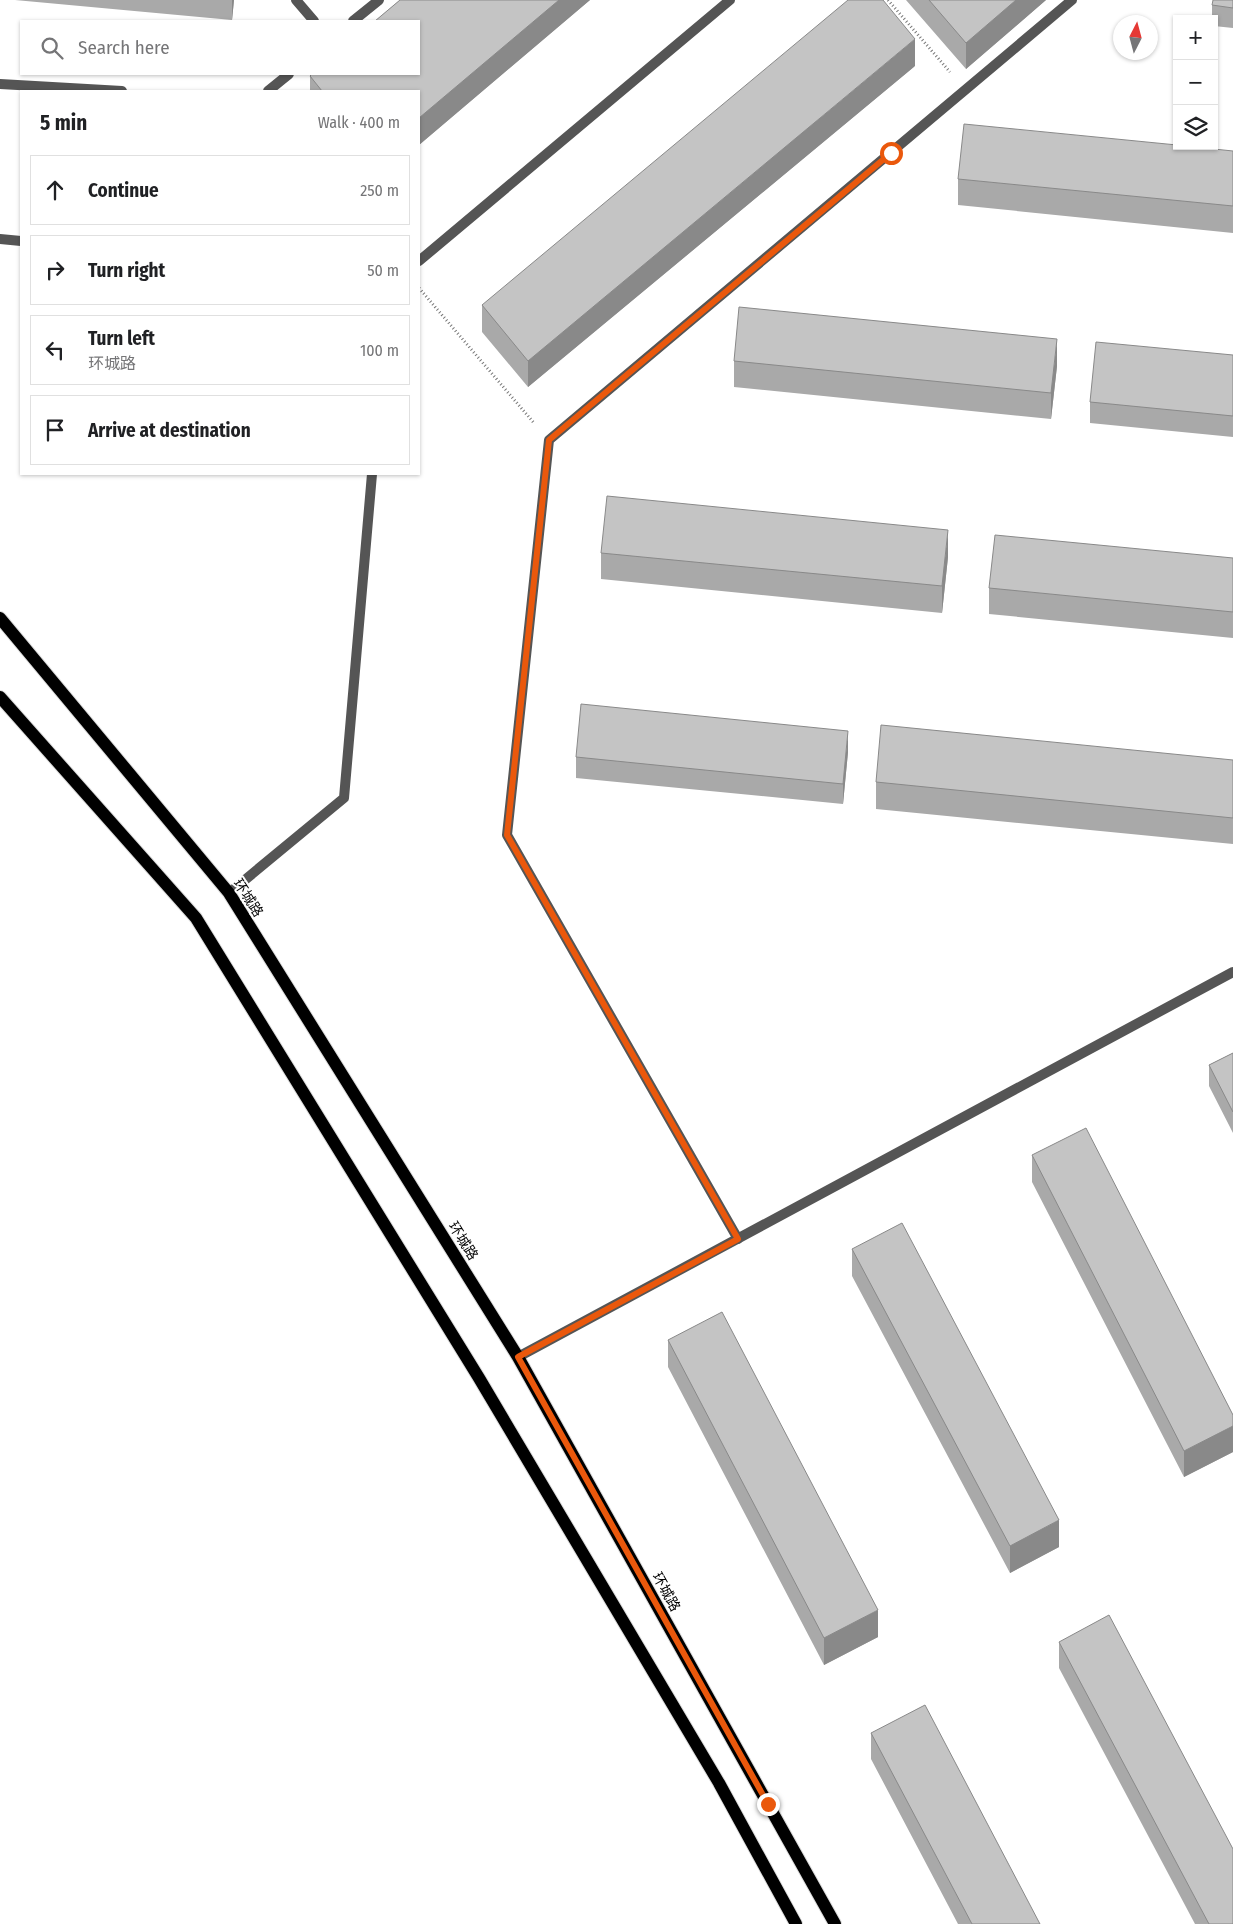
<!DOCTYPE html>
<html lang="en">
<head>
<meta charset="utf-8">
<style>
	:root { --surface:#fff; --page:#f6f6f6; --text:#202124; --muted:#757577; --line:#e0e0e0 }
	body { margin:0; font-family:"Fira Sans Condensed","Noto Sans SC",sans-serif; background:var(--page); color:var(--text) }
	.controls { position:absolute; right:15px; top:15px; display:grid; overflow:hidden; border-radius:0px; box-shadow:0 1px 4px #0004 }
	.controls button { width:45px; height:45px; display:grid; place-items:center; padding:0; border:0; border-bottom:1px solid var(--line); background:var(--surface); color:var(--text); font:25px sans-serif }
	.compass { position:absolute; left:1113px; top:15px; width:45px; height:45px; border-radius:50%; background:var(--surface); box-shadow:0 1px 4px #0004; rotate:6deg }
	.stop { position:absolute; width:15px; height:15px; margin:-11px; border:4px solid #ea580c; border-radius:50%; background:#fff }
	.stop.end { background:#ea580c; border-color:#fff; box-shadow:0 1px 5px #0008 }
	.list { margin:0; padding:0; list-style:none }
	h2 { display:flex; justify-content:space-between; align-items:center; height:65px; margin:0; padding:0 20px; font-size:21px }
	h2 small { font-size:16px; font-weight:400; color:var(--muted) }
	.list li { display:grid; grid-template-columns:32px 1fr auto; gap:15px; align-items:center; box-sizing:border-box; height:70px; margin:0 10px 10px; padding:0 10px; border:1px solid var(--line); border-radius:0px }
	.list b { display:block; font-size:19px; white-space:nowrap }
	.list p { margin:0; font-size:16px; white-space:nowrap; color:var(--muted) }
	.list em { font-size:16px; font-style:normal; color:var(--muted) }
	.icon { flex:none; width:28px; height:28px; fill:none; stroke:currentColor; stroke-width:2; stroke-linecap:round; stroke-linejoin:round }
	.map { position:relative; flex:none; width:1233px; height:1924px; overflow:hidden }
	.search { position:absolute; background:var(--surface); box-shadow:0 1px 4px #0004; left:20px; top:20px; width:400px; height:55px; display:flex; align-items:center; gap:12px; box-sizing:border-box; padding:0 18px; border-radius:0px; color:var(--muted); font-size:19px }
	.panel { position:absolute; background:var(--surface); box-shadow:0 1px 4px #0004; left:20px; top:90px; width:400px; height:385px; border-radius:0px }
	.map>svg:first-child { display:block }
</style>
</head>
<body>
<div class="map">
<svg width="1233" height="1924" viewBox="0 0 1233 1924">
	<rect width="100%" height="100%" fill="#fff"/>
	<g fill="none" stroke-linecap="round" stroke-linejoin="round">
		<g stroke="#dbdbdb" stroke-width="14">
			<path id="primary" d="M0,618L229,893L518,1357L835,1924
				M0,697L196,918L479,1378L719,1783L796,1924"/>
		</g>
		<path stroke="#777" stroke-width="3" stroke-dasharray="1 2.5" stroke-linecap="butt" d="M888,0L950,72
			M419,288L534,423"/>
		<path stroke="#555" stroke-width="10" d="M353,21L379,0
			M0,84L122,91
			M268,91L289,74
			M738,1239L507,835L549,440L1072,0"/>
		<path stroke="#555" stroke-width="10" d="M419,261L730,0"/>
		<path stroke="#555" stroke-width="10" d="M296,0L314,21
			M0,239L21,241
			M229,893L344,798L372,474
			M518,1357L1233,972"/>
		<use href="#primary" stroke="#000" stroke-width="12"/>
	</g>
	<path fill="#a9a9a9" d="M15,0H234L232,20Z
		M400,0H590L419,145V91H310V76Z
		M906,0H1046L966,69Z
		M1233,0V28L1214,26V19H1212V5Z
		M915,66L528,387L482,332V305Z
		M1233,151V233L958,205V179Z
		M1233,355V437L1090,423V402Z
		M734,361L1057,366L1051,419L734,387Z
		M601,553L948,557L942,613L601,579Z
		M1233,558V638L989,614V588Z
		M848,752L843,804L576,778V757Z
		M1233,760V844L876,809V782Z
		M1233,1053V1133L1209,1086V1065Z
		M1032,1155L1233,1415V1452L1184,1477L1032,1182Z
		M852,1249L1059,1547L1010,1573L852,1276Z
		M668,1340L878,1637L824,1665L668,1367Z
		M1059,1642L1233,1924H1195L1059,1668Z
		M871,1733L1040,1924H958L871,1759Z"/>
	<path fill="#898989" d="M232,0H234L232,20Z
		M559,0H590L419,145V118Z
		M1016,0H1046L966,69V43Z
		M915,39V66L528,387V361Z
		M1057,339V366L1051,419V393Z
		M948,530V557L942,613V586Z
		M848,731V752L843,804V784Z
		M1233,1426V1452L1184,1477V1451Z
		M1059,1520V1547L1010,1573V1546Z
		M878,1610V1637L824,1665V1638Z"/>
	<path fill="#c4c4c4" stroke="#898989" d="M400,0H559L419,118V91H322L310,76L312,74H419V21H375Z
		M848,0H883L915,39L528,361L482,305Z
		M929,0H1016L966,43Z
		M1213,0H1233V8L1212,5Z
		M964,124L1177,145V146H1185L1233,151V206L958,179Z
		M739,307L1057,339L1051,393L734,361Z
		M1096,342L1233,355V416L1090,402Z
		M607,496L948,530L942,586L601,553Z
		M995,535L1233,558V612L989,588Z
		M581,704L848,731L843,784L576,757Z
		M881,725L1233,760V818L876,782Z
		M1233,1053V1112L1209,1065Z
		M1086,1128L1233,1415V1426L1184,1451L1032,1155Z
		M902,1223L1059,1520L1010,1546L852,1249Z
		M722,1312L878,1610L824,1638L668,1340Z
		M1109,1615L1233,1849V1924H1209L1059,1642Z
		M925,1705L1040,1924H972L871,1733Z"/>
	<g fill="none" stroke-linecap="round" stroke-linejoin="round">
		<path stroke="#ea580c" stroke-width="6" d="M768,1804L518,1357L738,1239L507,835L549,440L891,153"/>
	</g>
	<g text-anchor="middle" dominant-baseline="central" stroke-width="4" stroke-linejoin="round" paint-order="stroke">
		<g font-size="14" fill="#000" stroke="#fff">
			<text transform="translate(248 898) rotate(57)">环城路</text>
			<text transform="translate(463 1241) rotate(58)">环城路</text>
			<text transform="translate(666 1592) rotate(61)">环城路</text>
		</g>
	</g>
</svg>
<div class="controls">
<button>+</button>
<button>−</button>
<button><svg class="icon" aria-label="layers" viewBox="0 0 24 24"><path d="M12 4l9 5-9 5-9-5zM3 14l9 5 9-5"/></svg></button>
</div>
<svg class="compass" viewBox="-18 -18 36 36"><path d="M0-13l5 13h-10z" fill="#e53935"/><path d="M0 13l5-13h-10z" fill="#757577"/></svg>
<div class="stop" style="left:891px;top:153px"></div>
<div class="stop end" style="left:768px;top:1804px"></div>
<div class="search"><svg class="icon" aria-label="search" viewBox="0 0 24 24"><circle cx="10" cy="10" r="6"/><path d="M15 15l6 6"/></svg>Search here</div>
<section class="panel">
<h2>5 min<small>Walk · 400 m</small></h2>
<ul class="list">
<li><svg class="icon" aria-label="ahead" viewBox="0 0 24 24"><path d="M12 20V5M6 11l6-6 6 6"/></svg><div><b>Continue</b></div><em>250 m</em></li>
<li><svg class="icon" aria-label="right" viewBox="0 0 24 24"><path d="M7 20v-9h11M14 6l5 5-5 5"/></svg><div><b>Turn right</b></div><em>50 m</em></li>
<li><svg class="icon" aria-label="left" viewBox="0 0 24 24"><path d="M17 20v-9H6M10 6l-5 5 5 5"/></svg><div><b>Turn left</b><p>环城路</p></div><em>100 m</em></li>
<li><svg class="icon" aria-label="arrive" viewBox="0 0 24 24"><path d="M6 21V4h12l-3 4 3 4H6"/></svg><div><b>Arrive at destination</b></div></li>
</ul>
</section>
</div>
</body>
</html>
